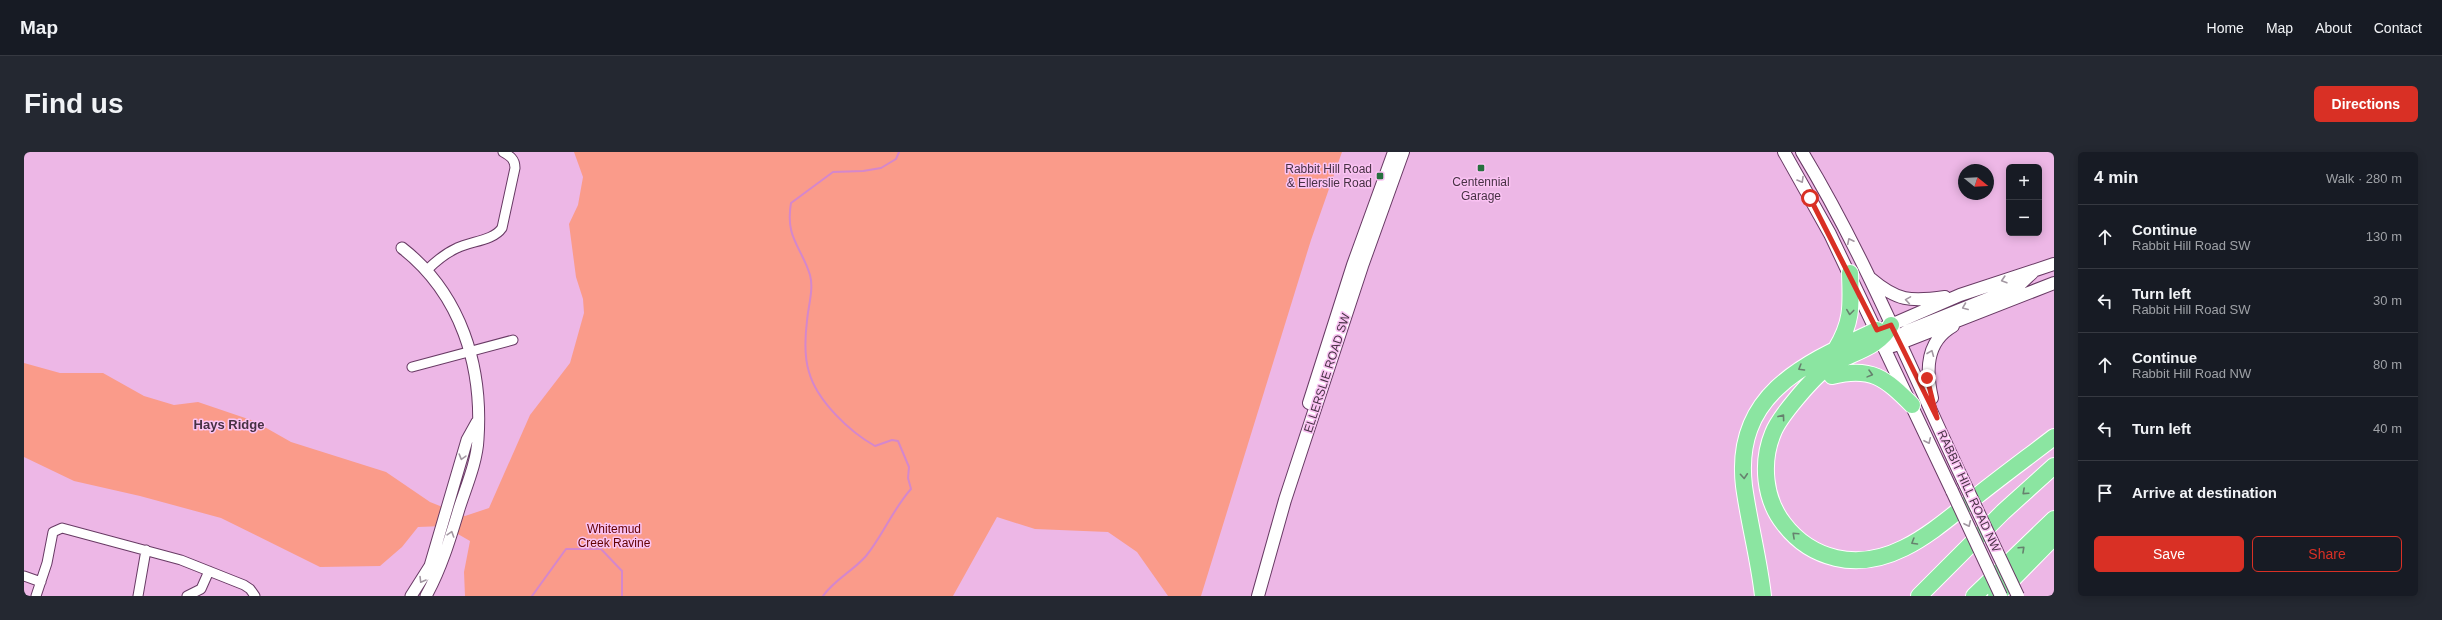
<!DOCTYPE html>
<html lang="en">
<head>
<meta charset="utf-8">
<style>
	:root { --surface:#171b24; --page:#242831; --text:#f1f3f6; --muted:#9ea1a6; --line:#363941; --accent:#d93025 }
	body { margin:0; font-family:Helvetica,sans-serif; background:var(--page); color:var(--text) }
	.controls { position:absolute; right:12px; top:12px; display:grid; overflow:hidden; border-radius:6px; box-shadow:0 2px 10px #0003 }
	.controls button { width:36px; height:36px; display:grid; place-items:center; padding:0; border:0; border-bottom:1px solid var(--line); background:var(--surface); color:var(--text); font:20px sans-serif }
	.compass { position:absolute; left:1934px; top:12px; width:36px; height:36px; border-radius:50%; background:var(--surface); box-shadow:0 2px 10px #0003; rotate:108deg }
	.stop { position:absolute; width:12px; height:12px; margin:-9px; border:3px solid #d93025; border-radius:50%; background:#fff }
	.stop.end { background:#d93025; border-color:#fff; box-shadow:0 1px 4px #0008 }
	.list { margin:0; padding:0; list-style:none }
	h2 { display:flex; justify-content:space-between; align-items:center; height:52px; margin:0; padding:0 16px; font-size:17px }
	h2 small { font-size:13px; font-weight:400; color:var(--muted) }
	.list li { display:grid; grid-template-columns:26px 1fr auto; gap:12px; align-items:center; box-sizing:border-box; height:64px; padding:0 16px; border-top:1px solid var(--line) }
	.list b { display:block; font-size:15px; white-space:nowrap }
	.list p { margin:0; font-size:13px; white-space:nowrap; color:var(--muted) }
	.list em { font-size:13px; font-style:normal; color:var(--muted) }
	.actions { display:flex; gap:8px; padding:12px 16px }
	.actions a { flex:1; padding:9px 0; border:1px solid var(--accent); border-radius:6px; text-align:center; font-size:14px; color:var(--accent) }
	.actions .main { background:var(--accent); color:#fff }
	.icon { flex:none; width:22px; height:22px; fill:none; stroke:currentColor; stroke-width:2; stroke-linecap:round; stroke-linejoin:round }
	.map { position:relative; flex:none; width:2030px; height:444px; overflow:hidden; border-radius:6px }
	header { display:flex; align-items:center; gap:24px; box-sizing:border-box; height:56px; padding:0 20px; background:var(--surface); border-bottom:1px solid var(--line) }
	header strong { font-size:19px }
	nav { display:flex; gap:22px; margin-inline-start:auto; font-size:14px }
	.intro { display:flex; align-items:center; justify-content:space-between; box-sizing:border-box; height:96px; padding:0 24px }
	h1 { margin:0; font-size:28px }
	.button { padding:10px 18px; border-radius:6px; background:var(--accent); color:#fff; font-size:14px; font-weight:700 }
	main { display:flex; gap:24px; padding:0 24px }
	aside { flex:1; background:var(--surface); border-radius:6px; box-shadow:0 2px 10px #0003 }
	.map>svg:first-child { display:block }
</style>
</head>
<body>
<header>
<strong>Map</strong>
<nav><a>Home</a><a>Map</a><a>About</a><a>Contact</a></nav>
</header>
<div class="intro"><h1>Find us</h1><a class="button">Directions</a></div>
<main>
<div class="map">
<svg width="2030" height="444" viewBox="0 0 2030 444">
	<rect width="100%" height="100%" fill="#edb7e6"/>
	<path fill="#fa9b8a" d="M550,0H1318L1287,88L1177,444H1144L1113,400L1084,380L1011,377L973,365L929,444H441L440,420L446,389L420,374L394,375L378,395L356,414L296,415L197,366L116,344L50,329L0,305V211L36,221H79L120,244L150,253L174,250L230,269L267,290L362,320L406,350L441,364L465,356L506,263L546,211L560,161L559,147L552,125L545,72L554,53L559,25Z"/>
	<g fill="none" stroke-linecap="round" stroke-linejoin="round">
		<path stroke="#d487cc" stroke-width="2" d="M508,444L542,397H577L598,419V444
			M799,444C810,428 829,419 842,404C859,383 869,357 887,337L884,326L885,315L874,289L868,288L851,294C826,280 793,249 785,220C780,204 781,185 783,169C784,155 790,137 786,123C777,94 761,86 767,51L809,20L839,19L857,16L872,7L875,0"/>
		<g stroke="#683a64" stroke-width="11">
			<path id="minor" d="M403,118C412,109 422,101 433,96C447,89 469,89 478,76L491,16C491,7 486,4 479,0
				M388,215L489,188
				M0,424L17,430
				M12,444L23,411L29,380L38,376L157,408L220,433L226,437L231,444
				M114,444L122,398
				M163,444L177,437L185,419"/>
		</g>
		<g stroke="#683a64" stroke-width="13">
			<path id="tertiary" d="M378,96C437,142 459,214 454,287C453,310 442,335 435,357C426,387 417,417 402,444
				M387,444L406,414L443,288L453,270"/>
		</g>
		<g stroke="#683a64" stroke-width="14">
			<path id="secondary" d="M1760,0L1806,82L1928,339
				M1778,0C1841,104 1887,218 1939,328
				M1846,126C1873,149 1886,150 1921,145
				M1860,176L1936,143L2030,112
				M1867,189L1883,179L1993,135L2008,121
				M1869,194L2030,131
				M1908,246C1902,220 1901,190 1929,174
				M1285,251L1329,113L1370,0
				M1234,444L1261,348L1338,114L1379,0"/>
		</g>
		<g stroke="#fff" stroke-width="18">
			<path id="motorway" d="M1867,173C1854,199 1820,201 1800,218C1787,228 1755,265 1749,281C1737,310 1740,347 1760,372C1773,389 1791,401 1812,406C1868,419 1913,375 1953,344C1978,324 2004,305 2030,285
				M1812,197C1829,169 1827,152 1826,121
				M1808,224C1847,214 1861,226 1888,253
				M1739,444C1735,407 1725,371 1720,334C1709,241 1782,211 1853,178
				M1895,444L1979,360L2030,314
				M1950,444L2030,367
				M1972,444L2030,385"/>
		</g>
		<use href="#minor" stroke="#fff" stroke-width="9"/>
		<use href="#tertiary" stroke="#fff" stroke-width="11"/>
		<use href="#secondary" stroke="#fff" stroke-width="12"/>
		<use href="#motorway" stroke="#8be5a1" stroke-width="16"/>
		<g stroke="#683a64" stroke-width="14" stroke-linecap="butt">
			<path id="secondary-bridge" d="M1939,328L1994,444
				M1928,339L1977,444"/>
		</g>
		<use href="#secondary-bridge" stroke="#fff" stroke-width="12"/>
	</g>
	<defs><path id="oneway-chevron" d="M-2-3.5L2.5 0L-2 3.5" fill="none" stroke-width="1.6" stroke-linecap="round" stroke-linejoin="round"/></defs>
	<g stroke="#a398a2">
		<use href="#oneway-chevron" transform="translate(1777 28) rotate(60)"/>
		<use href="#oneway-chevron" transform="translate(1826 89) rotate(-116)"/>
		<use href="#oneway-chevron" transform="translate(1980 128) rotate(163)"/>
		<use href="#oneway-chevron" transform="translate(1884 148) rotate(-171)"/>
		<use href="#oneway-chevron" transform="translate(1941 155) rotate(158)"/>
		<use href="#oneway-chevron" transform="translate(1907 201) rotate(-68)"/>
		<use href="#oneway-chevron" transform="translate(1904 289) rotate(65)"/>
		<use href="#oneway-chevron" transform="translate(438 305) rotate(106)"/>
		<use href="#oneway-chevron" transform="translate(1944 372) rotate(65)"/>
		<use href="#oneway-chevron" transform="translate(427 382) rotate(-72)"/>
		<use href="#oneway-chevron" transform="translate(398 428) rotate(121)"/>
	</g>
	<g stroke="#66826e">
		<use href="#oneway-chevron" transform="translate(1826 160) rotate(97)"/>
		<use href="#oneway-chevron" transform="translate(1777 216) rotate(149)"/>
		<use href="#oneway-chevron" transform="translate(1846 222) rotate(15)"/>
		<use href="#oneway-chevron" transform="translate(1758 265) rotate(-54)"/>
		<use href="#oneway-chevron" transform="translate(1720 324) rotate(86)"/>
		<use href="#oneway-chevron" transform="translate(2001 340) rotate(138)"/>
		<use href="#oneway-chevron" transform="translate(1771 383) rotate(-137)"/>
		<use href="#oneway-chevron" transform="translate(1890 390) rotate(149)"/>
		<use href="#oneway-chevron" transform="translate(1998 397) rotate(-43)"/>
	</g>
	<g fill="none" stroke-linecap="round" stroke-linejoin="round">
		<path stroke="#d93025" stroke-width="5" d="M1786,46L1853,178L1867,173L1913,266L1903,226"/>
	</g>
	<g fill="#26703e" stroke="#fac3f3" stroke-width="1.5">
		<rect x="1453" y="12" width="8" height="8" rx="2"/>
		<rect x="1352" y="20" width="8" height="8" rx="2"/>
	</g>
	<g text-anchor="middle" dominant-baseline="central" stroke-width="3" stroke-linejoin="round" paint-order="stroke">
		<g font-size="12" fill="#473144" stroke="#fac3f3" text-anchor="end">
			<text x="1348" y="17">Rabbit Hill Road<tspan x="1348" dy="14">&amp; Ellerslie Road</tspan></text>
			<text x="1457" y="30" text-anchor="middle">Centennial<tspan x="1457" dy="14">Garage</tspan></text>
		</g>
		<g font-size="12" fill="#473144" stroke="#fac3f3">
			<text transform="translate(1303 221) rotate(-72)">ELLERSLIE ROAD SW</text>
			<text transform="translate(1945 339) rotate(65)">RABBIT HILL ROAD NW</text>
		</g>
		<g font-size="12" fill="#620100" stroke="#fac3f3">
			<text x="590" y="377">Whitemud<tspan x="590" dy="14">Creek Ravine</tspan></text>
		</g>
		<g font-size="13" font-weight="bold" fill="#473144" stroke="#fac3f3">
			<text x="205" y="272">Hays Ridge</text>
		</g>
	</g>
</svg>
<div class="controls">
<button>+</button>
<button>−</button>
</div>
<svg class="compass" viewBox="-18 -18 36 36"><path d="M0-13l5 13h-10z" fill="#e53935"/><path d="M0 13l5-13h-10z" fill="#9ea1a6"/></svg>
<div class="stop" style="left:1786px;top:46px"></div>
<div class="stop end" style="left:1903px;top:226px"></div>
</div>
<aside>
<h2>4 min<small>Walk · 280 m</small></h2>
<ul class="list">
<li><svg class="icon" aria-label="ahead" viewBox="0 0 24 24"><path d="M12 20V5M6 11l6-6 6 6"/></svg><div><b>Continue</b><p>Rabbit Hill Road SW</p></div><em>130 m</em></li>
<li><svg class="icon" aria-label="left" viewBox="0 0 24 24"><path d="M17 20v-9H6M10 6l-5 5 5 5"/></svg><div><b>Turn left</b><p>Rabbit Hill Road SW</p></div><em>30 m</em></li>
<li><svg class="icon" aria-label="ahead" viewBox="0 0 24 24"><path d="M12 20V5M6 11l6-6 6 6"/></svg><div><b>Continue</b><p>Rabbit Hill Road NW</p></div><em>80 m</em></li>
<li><svg class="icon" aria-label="left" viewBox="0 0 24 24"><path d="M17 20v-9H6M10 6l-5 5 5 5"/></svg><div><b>Turn left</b></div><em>40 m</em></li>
<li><svg class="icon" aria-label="arrive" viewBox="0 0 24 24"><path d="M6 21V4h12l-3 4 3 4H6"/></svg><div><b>Arrive at destination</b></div></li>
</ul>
<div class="actions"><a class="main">Save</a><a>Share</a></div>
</aside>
</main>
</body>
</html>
